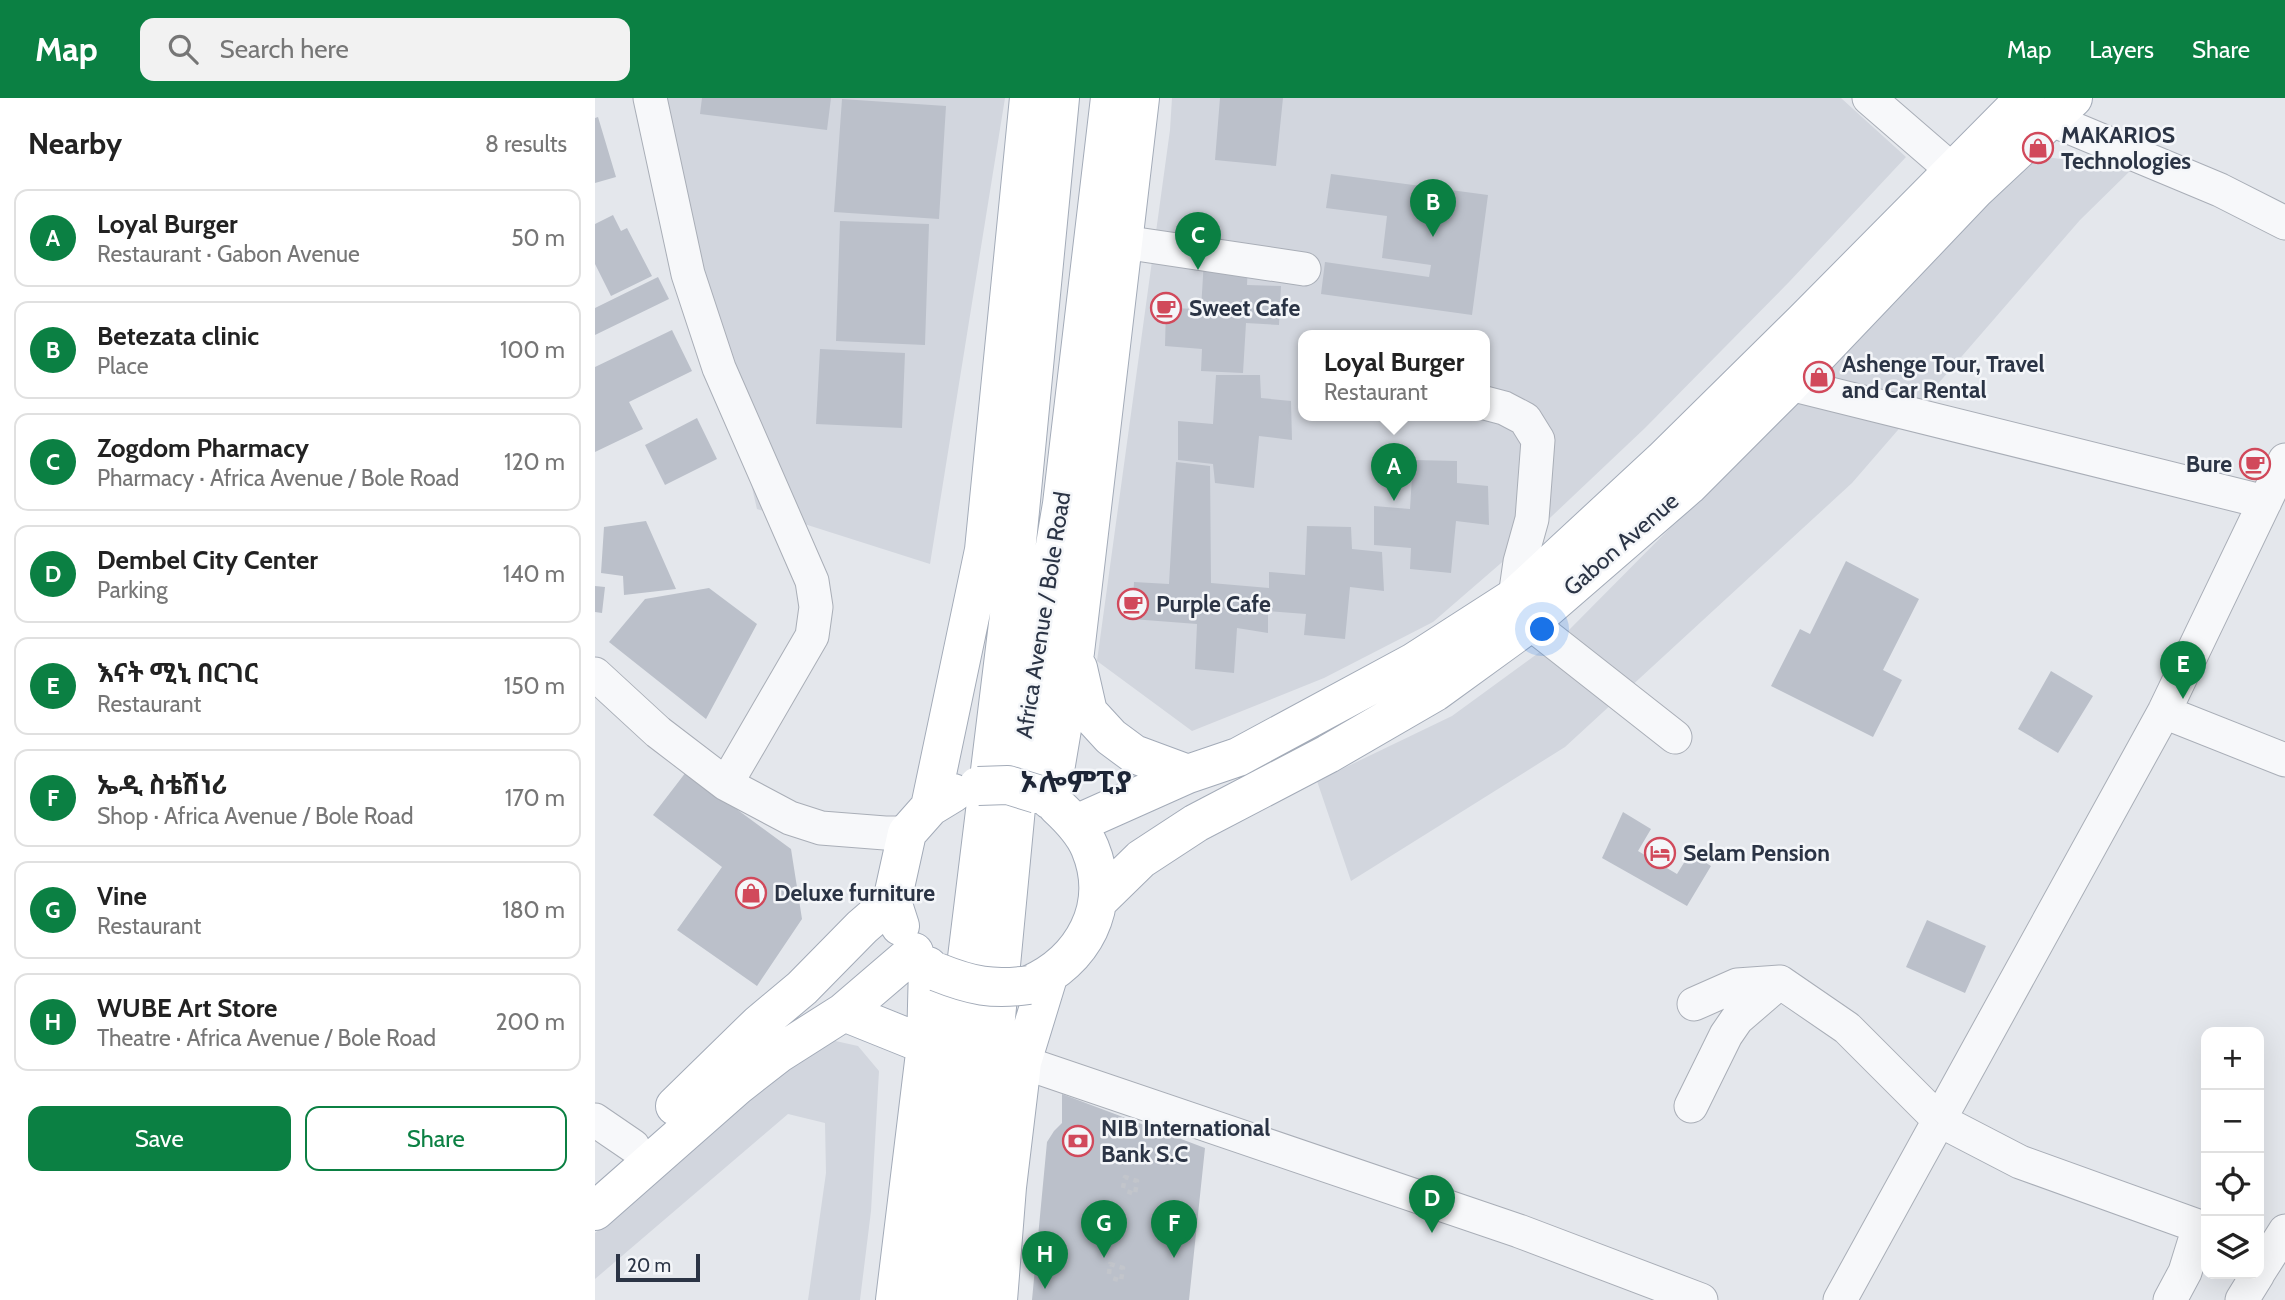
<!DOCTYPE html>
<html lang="en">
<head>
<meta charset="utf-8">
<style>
	:root { --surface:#fff; --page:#f2f2f2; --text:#222; --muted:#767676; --line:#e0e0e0; --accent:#0b8043 }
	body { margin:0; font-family:Cabin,"Noto Sans Ethiopic",sans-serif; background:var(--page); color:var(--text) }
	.controls { position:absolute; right:21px; bottom:21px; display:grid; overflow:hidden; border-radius:14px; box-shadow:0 7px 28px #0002 }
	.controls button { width:63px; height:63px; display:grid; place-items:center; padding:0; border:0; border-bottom:2px solid var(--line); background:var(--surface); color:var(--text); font:35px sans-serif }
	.scale { position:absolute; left:21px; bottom:18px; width:84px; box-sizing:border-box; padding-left:7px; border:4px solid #2b3445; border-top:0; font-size:19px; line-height:24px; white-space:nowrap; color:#2b3445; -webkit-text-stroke:5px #f4f6f9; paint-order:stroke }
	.you { position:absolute; left:948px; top:532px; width:24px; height:24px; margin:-18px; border:5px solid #fff; border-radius:50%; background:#1a73e8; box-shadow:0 0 0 10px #1a73e833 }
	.badge { display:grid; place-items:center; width:46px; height:46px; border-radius:50%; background:var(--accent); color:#fff; font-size:23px; font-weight:700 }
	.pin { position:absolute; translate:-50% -58px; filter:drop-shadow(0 2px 4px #0008) }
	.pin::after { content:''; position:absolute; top:37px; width:24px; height:21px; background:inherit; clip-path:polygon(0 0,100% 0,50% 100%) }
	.popup { position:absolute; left:703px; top:232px; width:192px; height:91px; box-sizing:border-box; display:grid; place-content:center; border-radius:14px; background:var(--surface); filter:drop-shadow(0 2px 5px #0005); font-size:23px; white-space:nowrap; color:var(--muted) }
	.popup b { font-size:26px; color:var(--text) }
	.popup::after { content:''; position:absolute; left:50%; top:100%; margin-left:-14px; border:14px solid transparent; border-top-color:var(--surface) }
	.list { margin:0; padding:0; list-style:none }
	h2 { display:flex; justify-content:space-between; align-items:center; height:91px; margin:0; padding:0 28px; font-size:30px }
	h2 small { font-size:23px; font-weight:400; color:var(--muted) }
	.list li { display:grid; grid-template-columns:46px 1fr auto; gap:21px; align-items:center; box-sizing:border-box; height:98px; margin:0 14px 14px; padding:0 14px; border:2px solid var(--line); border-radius:14px }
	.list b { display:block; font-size:26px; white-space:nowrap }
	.list p { margin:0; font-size:23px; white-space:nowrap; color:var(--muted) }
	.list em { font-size:23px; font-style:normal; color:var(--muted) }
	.actions { display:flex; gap:14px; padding:21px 28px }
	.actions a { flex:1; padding:16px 0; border:2px solid var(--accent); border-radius:14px; text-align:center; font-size:24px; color:var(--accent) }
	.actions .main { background:var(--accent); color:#fff }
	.icon { flex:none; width:38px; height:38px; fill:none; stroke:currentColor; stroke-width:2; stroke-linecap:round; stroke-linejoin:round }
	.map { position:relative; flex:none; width:1690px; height:1202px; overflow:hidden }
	header { display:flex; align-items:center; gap:42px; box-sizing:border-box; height:98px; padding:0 35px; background:var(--accent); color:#fff }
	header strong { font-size:33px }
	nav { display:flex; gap:38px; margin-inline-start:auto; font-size:24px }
	.search { width:490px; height:63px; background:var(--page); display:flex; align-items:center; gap:18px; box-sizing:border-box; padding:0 24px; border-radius:14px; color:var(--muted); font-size:26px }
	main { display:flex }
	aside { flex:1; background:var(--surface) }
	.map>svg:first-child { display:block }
</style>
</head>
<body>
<header>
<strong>Map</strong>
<div class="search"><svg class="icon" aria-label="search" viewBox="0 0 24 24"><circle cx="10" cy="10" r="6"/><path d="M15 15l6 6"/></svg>Search here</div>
<nav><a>Map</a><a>Layers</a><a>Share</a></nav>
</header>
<main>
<aside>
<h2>Nearby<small>8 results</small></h2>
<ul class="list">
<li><span class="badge">A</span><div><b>Loyal Burger</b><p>Restaurant · Gabon Avenue</p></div><em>50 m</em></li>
<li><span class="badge">B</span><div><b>Betezata clinic</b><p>Place</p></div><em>100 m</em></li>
<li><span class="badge">C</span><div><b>Zogdom Pharmacy</b><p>Pharmacy · Africa Avenue / Bole Road</p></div><em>120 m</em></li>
<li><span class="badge">D</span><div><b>Dembel City Center</b><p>Parking</p></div><em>140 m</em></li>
<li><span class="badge">E</span><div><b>እናት ሚኒ በርገር</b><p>Restaurant</p></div><em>150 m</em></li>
<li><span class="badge">F</span><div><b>ኤዲ ስቴሽነሪ</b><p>Shop · Africa Avenue / Bole Road</p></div><em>170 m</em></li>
<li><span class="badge">G</span><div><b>Vine</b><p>Restaurant</p></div><em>180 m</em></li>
<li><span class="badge">H</span><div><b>WUBE Art Store</b><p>Theatre · Africa Avenue / Bole Road</p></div><em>200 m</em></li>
</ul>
<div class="actions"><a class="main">Save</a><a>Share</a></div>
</aside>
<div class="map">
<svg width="1690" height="1202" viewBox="0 0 1690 1202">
	<rect width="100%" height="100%" fill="#e4e7ec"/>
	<path fill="#d2d6de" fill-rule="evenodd" d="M66,0H410L335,466L162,411Z
		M577,0H1246L1311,59L1195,183L1050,330L920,453L838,524L729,580L597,633L502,563L575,32ZM708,237H890V317H708Z
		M1437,57L1537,71L1485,122L1257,385L970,649L756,783L722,683L857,618L972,534L1197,307Z
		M236,942L263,948L284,973L276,1113L265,1202H213L231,1075L230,1025L193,1016L0,1181V1135L182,977Z"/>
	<path fill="#bbc0ca" d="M107,0H236L232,32L105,16Z
		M625,0H688L681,68L620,62Z
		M247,1L351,8L344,121L239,114Z
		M3,19L21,79L0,85V20Z
		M736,76L893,97L877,217L726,196L730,164L834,179L836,167L787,160L792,118L731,110Z
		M18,117L26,133L32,130L57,178L16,198L0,166V126Z
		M245,123L334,126L330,247L241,243Z
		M609,162L653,165L652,187L686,188L684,227L651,225L648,275L606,273L607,251L570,248L571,210L606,211Z
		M63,179L74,201L0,237V210Z
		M77,232L97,273L34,304L48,331L0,354V269Z
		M225,251L310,255L307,330L221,326Z
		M621,277H665L666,300L696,303L697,342L664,338L659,390L620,385L618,366L583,362V323L618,326Z
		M102,320L122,361L70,387L50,347Z
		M818,362L862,363V385L893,388L894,427L861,423L856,475L815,471L816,450L779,447V408L815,411Z
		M581,364L615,368L616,485L674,490V474L710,477L712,428L756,429L757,451L787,454L789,493L755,489L750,541L709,537L711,516L673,513V535L642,530L639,575L600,571L602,526L537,521L539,484L574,486Z
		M51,423L81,491L29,497L28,478L6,475L9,429Z
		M1251,463L1324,501L1288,572L1307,582L1278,639L1176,588L1205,531L1215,536Z
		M0,488L10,489L7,515L0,514Z
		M114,490L162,526L111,621L14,544L50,501Z
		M1456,573L1498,598L1463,655L1423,631Z
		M91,674L196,751L207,821L162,888L82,832L127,769L58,717Z
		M1028,714L1056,731L1043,753L1082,776L1095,755L1116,768L1092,808L1007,760Z
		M1332,822L1391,848L1370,895L1311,869Z
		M467,996L610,1050L594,1202H437L452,1044L459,1033L467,1025Z"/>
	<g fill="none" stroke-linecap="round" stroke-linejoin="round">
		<g stroke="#a9aeb7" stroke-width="35">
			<path id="minor" d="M55,0L93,176L124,270L217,483L221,509L217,538L131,686
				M1274,0L1378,90
				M1435,8L1455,21L1625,92L1690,125
				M528,144L709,171
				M1195,286L1670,404
				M890,305L909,310L930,321L943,342L937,421L925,464L920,499L935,525L1080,639
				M0,576L63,634L131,686L195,720L226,730L290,735H312
				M1569,614L1690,662
				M1099,906L1142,887L1185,884L1252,930L1344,1022L1425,1064L1611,1131
				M427,964L924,1133L1106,1202
				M1096,1008L1131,937L1142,921L1185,884
				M0,1022L38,1048
				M1664,1174L1690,1133
				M1245,1202L1569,614L1690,362
				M1575,1202L1590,1174L1604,1129
				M1647,1202L1663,1176"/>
		</g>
		<g stroke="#a3abb8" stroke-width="40">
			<path id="major" d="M483,570L493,614L516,639L539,656L593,676
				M455,702L480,554L545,0
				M335,709L389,452L434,0
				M481,726L593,676L643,659L819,564L920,499L1068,362L1209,223L1430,0
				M503,803L546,761L601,725L733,656L840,594L935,525L1093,388L1195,286L1380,92L1478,0
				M305,828L297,803L312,735L335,709L358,695
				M434,887C488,863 519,808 495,750C488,733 475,720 462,708
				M249,914L331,947
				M80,1008L164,926L207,890L267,829L297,803
				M0,1113L142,988L183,956L249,914L319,854
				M300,1202L331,947L333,868
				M330,1202L418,485L465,0
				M367,1202L400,930L428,636L467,406L515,0
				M403,1202L412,1089L427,964L453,879"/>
		</g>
		<path stroke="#c2c5cb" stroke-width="4.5" stroke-dasharray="5 5" stroke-linecap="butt" d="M528,1090L530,1079L542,1083L540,1096L531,1093
			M514,1176L515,1166L528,1170L526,1183L517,1180"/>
		<use href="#minor" stroke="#f7f8fa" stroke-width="33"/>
		<use href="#major" stroke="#fff" stroke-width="38"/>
		<g stroke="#a3abb8" stroke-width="40" stroke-linecap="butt">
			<path id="major-bridge" d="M383,688L413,687L442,696
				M342,874C377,888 397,892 434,887"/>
		</g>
		<use href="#major-bridge" stroke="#fff" stroke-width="38"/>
	</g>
	<defs>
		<g id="shop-ring" transform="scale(1.575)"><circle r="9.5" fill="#f4f6f9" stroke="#d1495b" stroke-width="1.5"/><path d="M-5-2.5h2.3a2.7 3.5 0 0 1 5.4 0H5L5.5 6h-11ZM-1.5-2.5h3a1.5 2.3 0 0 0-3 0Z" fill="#d1495b"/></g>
		<g id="cafe-ring" transform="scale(1.575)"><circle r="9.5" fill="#f4f6f9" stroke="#d1495b" stroke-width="1.5"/><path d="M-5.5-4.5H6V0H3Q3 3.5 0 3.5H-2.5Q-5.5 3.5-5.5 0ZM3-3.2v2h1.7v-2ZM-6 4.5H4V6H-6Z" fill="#d1495b"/></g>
		<g id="hotel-ring" transform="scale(1.575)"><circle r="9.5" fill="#f4f6f9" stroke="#d1495b" stroke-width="1.5"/><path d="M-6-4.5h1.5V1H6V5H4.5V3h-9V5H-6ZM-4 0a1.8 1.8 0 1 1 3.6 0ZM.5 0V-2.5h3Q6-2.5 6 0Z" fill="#d1495b"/></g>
		<g id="bank-ring" transform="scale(1.575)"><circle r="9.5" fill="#f4f6f9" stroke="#d1495b" stroke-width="1.5"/><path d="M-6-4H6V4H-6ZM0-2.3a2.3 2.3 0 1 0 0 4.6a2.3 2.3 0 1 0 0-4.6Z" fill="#d1495b"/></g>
	</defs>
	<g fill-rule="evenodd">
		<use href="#shop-ring" x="1443" y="50"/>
		<use href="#cafe-ring" x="571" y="210"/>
		<use href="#shop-ring" x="1224" y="279"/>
		<use href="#cafe-ring" x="1660" y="366"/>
		<use href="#cafe-ring" x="538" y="506"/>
		<use href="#hotel-ring" x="1065" y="755"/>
		<use href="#shop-ring" x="156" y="795"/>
		<use href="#bank-ring" x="483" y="1043"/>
	</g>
	<g text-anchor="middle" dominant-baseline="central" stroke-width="5" stroke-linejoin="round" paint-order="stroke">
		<g font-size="23" font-weight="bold" fill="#2b3445" stroke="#f4f6f9" text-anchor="start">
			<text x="1466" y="37">MAKARIOS<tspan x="1466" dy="26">Technologies</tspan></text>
			<text x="594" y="210">Sweet Cafe</text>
			<text x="1247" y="266">Ashenge Tour, Travel<tspan x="1247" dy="26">and Car Rental</tspan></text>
			<text x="1637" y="366" text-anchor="end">Bure</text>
			<text x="561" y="506">Purple Cafe</text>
			<text x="1088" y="755">Selam Pension</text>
			<text x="179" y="795">Deluxe furniture</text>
			<text x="506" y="1030">NIB International<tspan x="506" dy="26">Bank S.C</tspan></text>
		</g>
		<g font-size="23" fill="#2b3445" stroke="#f4f6f9">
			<text transform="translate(1026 446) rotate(-41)">Gabon Avenue</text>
			<text transform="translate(448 517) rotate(-81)">Africa Avenue / Bole Road</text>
		</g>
		<g font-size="30" font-weight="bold" fill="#1d2536" stroke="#f4f6f9">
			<text x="481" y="683">ኦሎምፒያ</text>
		</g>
	</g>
</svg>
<div class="controls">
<button>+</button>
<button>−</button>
<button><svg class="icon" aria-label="locate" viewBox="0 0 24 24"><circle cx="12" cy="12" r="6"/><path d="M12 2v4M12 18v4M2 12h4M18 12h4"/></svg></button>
<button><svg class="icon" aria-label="layers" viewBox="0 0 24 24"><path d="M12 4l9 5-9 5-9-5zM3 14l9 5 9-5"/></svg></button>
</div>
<div class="scale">20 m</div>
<div class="you"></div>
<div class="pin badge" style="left:799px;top:403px">A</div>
<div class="popup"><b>Loyal Burger</b>Restaurant</div>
<div class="pin badge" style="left:838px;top:139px">B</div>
<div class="pin badge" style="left:603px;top:172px">C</div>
<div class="pin badge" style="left:837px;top:1135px">D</div>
<div class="pin badge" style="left:1588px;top:601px">E</div>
<div class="pin badge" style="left:579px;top:1160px">F</div>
<div class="pin badge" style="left:509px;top:1160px">G</div>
<div class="pin badge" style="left:450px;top:1191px">H</div>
</div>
</main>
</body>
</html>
